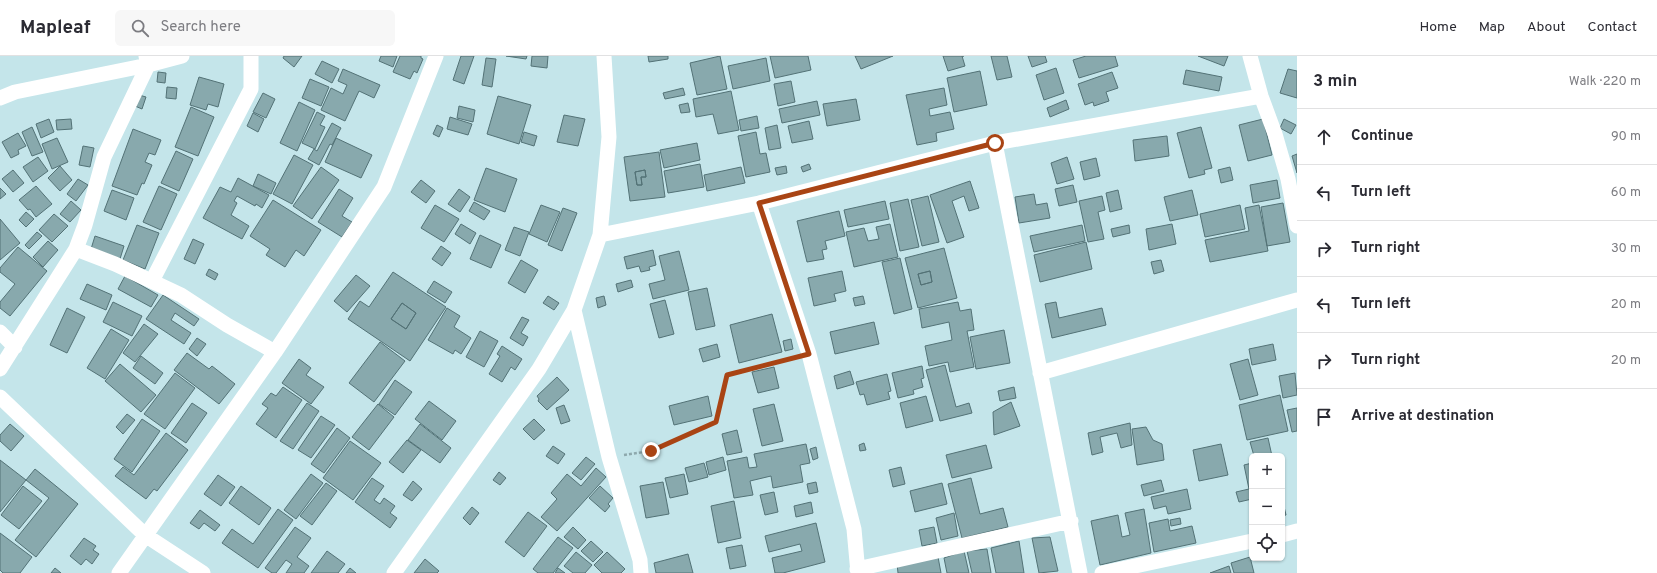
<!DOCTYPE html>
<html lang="en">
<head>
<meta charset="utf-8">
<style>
	:root { --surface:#fff; --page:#f7f7f7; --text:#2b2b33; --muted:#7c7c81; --line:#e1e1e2 }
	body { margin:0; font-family:Overpass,sans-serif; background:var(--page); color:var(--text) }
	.controls { position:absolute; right:12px; bottom:12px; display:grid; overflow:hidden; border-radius:6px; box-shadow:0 1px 3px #0004 }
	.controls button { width:36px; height:36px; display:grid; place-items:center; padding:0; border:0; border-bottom:1px solid var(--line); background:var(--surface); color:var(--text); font:20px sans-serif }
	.stop { position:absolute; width:12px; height:12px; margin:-9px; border:3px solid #a94414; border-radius:50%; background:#fff }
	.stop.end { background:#a94414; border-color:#fff; box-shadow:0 1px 4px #0008 }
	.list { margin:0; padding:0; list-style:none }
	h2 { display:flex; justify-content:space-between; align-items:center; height:52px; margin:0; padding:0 16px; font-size:17px }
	h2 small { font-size:13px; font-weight:400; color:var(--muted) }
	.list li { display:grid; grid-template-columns:26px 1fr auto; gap:12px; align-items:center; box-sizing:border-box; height:56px; padding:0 16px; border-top:1px solid var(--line) }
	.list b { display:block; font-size:15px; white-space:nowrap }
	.list em { font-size:13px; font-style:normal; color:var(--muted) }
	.icon { flex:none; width:22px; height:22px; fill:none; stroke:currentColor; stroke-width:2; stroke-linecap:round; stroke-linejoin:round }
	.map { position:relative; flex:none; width:1297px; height:517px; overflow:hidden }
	header { display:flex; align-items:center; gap:24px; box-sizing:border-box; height:56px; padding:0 20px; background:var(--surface); border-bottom:1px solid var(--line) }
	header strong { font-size:19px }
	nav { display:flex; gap:22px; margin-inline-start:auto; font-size:14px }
	.search { width:280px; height:36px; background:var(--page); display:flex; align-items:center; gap:10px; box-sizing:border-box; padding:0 14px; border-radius:6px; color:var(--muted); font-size:15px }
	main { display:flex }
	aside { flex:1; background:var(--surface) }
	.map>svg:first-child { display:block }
</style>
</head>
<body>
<header>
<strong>Mapleaf</strong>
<div class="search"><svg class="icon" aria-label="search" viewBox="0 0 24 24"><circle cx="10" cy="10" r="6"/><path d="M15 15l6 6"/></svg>Search here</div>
<nav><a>Home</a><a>Map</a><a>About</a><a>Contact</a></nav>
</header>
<main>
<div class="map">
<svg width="1297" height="517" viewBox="0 0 1297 517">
	<rect width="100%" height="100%" fill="#c4e5ea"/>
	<path fill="#88a9ad" stroke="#537276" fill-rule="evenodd" d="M284,0H302L294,11L283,2Z
		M381,0H397L393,11L379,5Z
		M400,0H421V2L423,3L417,17L414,15L410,23L393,16Z
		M461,0H474L464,28L453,24Z
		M506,0H527L526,3Z
		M532,0H548L547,12L531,10Z
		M648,0H668V3L649,6Z
		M720,0L727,33L697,39L690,7Z
		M770,0H808L811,14L775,22Z
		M855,0H893L861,13Z
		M943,0H964H962L965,10L948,15Z
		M991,0H1007L1012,21L997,24Z
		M1028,0H1045L1047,6L1032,11Z
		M1086,0H1115L1118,10L1079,22L1073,4Z
		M1198,0H1228L1224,10Z
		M486,2L496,3L492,31L482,29Z
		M766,2L770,25L733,33L728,10Z
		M322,5L339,13L332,27L315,18Z
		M1056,12L1064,37L1044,44L1036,19Z
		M343,13L380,29L374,42L359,35L345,65L321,54L331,32L343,38L347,29L338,25Z
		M1288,13L1297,15V42L1280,37Z
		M1186,14L1222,21L1219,35L1183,28Z
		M980,15L987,49L954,56L947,22Z
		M158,16L166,17L165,27L157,26Z
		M1112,16L1118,32L1106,36L1109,45L1094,50L1093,46L1085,49L1078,28Z
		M199,21L224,28L218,51L208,48L206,54L190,49Z
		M310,23L329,31L321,50L302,42Z
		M791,25L795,46L778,50L774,28Z
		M167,31L177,32L176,43L166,42Z
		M683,32L685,39L665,43L663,37Z
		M944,32L947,49L929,53L930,60L950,56L954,73L936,77L937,85L917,89L906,39Z
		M731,35L739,74L718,78L713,58L696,61L693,43Z
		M263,37L275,43L266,62L253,56Z
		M139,39L146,41L142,53L135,50Z
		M498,40L531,49L519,88L487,78Z
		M856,43L860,64L827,70L823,48Z
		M1066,44L1069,53L1050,61L1047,52Z
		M817,45L820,59L782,67L779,53Z
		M299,46L315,54L297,95L280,87Z
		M688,47L690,56L681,57L679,49Z
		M459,50L475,54L473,66L457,62Z
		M191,51L214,61L198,100L175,91Z
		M317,56L325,60L320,69L325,71L315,93L302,87Z
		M253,57L264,63L258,76L247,70Z
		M564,59L585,63L578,90L557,86Z
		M757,60L759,72L741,75L739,64Z
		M450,61L472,68L468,79L447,73Z
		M49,63L54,76L41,82L36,68Z
		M71,63L72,73L57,74L56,64Z
		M1263,63L1272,99L1248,105L1239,69Z
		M1284,63L1296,69L1291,78L1280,72Z
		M809,65L813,83L792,87L788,70Z
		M332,67L341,72L332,89L330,88L319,109L308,103L314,93L317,95Z
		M437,69L443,72L439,81L433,78Z
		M777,69L781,92L769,94L765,72Z
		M32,71L43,96L32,100L22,76Z
		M1201,71L1212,112L1204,114L1205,118L1189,122L1177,77Z
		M133,73L161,84L155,99L149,97L145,106L152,109L144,128L142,127L137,139L112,130Z
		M524,76L537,80L534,90L521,86Z
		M756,76L760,98L766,97L770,116L746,121L738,80Z
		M18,77L26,90L18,94L19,98L11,102L2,86Z
		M1167,80L1169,100L1135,105L1133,84Z
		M57,82L68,106L52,113L42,88Z
		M336,82L372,99L361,122L325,106Z
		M697,87L700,104L664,112L660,94Z
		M83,90L94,92L90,111L79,109Z
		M176,95L193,103L179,135L161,127Z
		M659,96L665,141L630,145L624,101ZM645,114L646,121H641L642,129H637L635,116Z
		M1297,98V117L1292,100Z
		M294,99L313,109L292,148L273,138Z
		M38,101L48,115L33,126L23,111Z
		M1067,101L1074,123L1057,128L1051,107Z
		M1096,102L1100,120L1084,124L1080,106Z
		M700,108L704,131L668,137L664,115Z
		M809,108L811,113L803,116L801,111Z
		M60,110L72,124L60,135L48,122Z
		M786,110L787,117L777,119L775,112Z
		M321,111L339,124L312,163L293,150Z
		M741,111L745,127L707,135L704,119Z
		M1230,111L1233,124L1221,127L1218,114Z
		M486,112L517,123L505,156L474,144Z
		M13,114L24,127L13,136L2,123Z
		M645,114L646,121H641L642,129H637L635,116Z
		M258,118L276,127L271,138L253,130Z
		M238,122L269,139L262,152L256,148L255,150L237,140L234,145L237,147L231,159L249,170L242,183L203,162L220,131L231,136Z
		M78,123L88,129L76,145L67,138Z
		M421,124L435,135L426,147L411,136Z
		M1277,124L1280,142L1253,147L1250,129Z
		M970,125L979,152L969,155L964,140L952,145L964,181L947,187L930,139Z
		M1073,129L1077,146L1059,150L1055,133Z
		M36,130L52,148L36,161L30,153L28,154L19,144Z
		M159,130L177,138L161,174L143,166Z
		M0,132L6,138L0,143Z
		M339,133L353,142L342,160L352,166L342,181L318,166Z
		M459,133L470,141L460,156L448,148Z
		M112,134L134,142L126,164L104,155Z
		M1118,134L1122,153L1110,156L1106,137Z
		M1192,134L1198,159L1170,165L1164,141Z
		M1034,138L1036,149L1047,147L1050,162L1019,167L1015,141Z
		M928,140L939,186L922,190L911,144Z
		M1102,140L1105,154L1098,156L1104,183L1088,186L1079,145Z
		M908,143L919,191L900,195L890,147Z
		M273,144L321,174L304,200L296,194L285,211L266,199L270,193L250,180Z
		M71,145L81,154L70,166L60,158Z
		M885,145L889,163L848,171L844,154Z
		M474,146L490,155L484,164L469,155Z
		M1283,147L1290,186L1267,190L1261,151Z
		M435,149L459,163L444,186L421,172Z
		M541,149L560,156L547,186L529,178Z
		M1240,149L1245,173L1205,181L1200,158Z
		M1259,149L1268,195L1210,206L1205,184L1249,175L1245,152Z
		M563,152L577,157L562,195L548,189Z
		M839,155L845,180L825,185L827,193L822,194L824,203L807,206L797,165Z
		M26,156L34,163L26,171L19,164Z
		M54,158L68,170L52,186L39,174Z
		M0,163L20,187L0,204Z
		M461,168L476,177L470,188L455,178Z
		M890,168L898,201L854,211L846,176L864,172L868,185L879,183L876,171Z
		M1172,168L1176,188L1149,194L1146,173Z
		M137,169L159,177L145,213L123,204Z
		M1082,169L1085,185L1034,196L1030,180Z
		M1129,169L1130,177L1113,181L1111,173Z
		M514,171L529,176L520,200L505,194Z
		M37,176L42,180L29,193L25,189Z
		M480,179L501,189L491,212L470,203Z
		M95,180L124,190L120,203L91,193Z
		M193,183L204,188L195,208L184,203Z
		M48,185L58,194L43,211L33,201Z
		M1086,186L1092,213L1040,226L1034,199Z
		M441,190L451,197L442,210L432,203Z
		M18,191L47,215L10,260L0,252V246L15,228L0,216V212Z
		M944,192L957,242L918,252L905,202ZM930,215L932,226L921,229L918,218Z
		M653,194L656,209L649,211L650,214L641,216L639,210L627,213L624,201Z
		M679,195L689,234L653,243L649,228L665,224L659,200Z
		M900,202L912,253L894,258L882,206Z
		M521,204L538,214L525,237L508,227Z
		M1161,204L1164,215L1154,218L1151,206Z
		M209,213L218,218L215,224L206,219Z
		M842,215L846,235L834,238L836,245L814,250L808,222Z
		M930,215L932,226L921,229L918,218Z
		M393,216L446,251L410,305L348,263L360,245L369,251ZM402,247L416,257L406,273L391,263Z
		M356,219L370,230L347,256L334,245Z
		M125,220L158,239L151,251L118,233Z
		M631,224L633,231L618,236L616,228Z
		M434,225L452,236L445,247L427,236Z
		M87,228L112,239L106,254L80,243Z
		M707,232L715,270L696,274L688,236Z
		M163,239L199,263L194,270L175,257L171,264L191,277L184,288L146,263Z
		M548,240L559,247L554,254L543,247Z
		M604,240L606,249L598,252L596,242Z
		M863,240L865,248L855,250L853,242Z
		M665,244L674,278L659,282L650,248Z
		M113,246L142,260L132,280L103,266Z
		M958,246L960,255L971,253L974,274L967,275L974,311L950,316L948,306L929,310L925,290L952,284L949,266L922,272L919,253Z
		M1056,246L1059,262L1102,252L1106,269L1052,282L1045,248Z
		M402,247L416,257L406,273L391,263Z
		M67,252L85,261L67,297L50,289Z
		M447,252L460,260L454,271L471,282L461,298L455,294L453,298L428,284Z
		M772,258L782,296L739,307L730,269Z
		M522,261L529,264L521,277L528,281L523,290L510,282Z
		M874,266L879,288L835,298L830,276Z
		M144,268L158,278L135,306L123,297Z
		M111,273L129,284L105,323L87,312Z
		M1004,274L1010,307L976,313L970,281Z
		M480,275L498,285L484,311L466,301Z
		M197,282L206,288L197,300L189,293Z
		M791,283L793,293L785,295L783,285Z
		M380,286L405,305L374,346L349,327Z
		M717,288L720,301L703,306L699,293Z
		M1273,288L1276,304L1252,309L1249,293Z
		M502,290L522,303L515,314L511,311L502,326L489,318L500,300L497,298Z
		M187,297L209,313L212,310L235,328L219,348L174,314Z
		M141,300L163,317L155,328L133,312Z
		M299,303L311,312L306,319L324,331L311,348L282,327Z
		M1248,303L1258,339L1240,344L1230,308Z
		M120,308L156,339L141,356L105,325Z
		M945,309L956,351L969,347L972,357L940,365L926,314Z
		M922,310L924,322L921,323L923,331L913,334L914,338L898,342L892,317Z
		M774,311L779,332L758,337L752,316Z
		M850,315L854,328L837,333L834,320Z
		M175,317L195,332L165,373L144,358Z
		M1295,317L1297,339L1283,342L1279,320Z
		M887,318L891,335L888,336L890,343L867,349L864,338L860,339L856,326Z
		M557,321L569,334L547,354L538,345L539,343L537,340Z
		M395,324L412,336L395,359L379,348Z
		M283,331L302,344L276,382L256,368L268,352L262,348L271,337L276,340Z
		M1014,331L1016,342L1000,345L998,335Z
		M1280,339L1288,375L1247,384L1239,349Z
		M708,340L712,360L674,369L669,350Z
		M926,340L933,365L906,372L900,347Z
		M429,345L456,365L442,384L415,363Z
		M1011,346L1020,370L994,379L993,356Z
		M192,347L207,357L186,387L171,377Z
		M307,347L319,355L293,393L280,385Z
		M378,348L394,361L369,394L352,381Z
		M774,348L783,385L762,390L753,353Z
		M564,349L570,365L561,368L556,352Z
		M1297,352V375L1292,376L1287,354Z
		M127,358L135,364L123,378L116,371Z
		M321,360L335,369L311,402L298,394Z
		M142,363L160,375L132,416L114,403Z
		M534,363L545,374L534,384L523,373Z
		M1130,367L1132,389L1121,392L1117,377L1100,381L1103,396L1092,399L1088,377Z
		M10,368L24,380L11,395L0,385V379Z
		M420,368L451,392L440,407L408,384Z
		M1146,371L1153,384L1162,388L1164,404L1137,409L1132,373Z
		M337,372L350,382L324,417L311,408Z
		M737,374L742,396L727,399L722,378Z
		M166,377L188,394L157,435L154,433L146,443L115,420L123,411L134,419Z
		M1268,382L1272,400H1254L1250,386Z
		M407,384L421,394L403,417L389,406Z
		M350,385L381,407L353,444L323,422Z
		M864,387L866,394L860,395L859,389Z
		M806,388L810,407L800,409L803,426L773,432L771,420L750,425L753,439L734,442L727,405L747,401L749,412L757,411L754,398Z
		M1221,388L1228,419L1199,425L1193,394Z
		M986,389L992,412L952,422L946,399Z
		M553,390L565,398L558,408L546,400Z
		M816,391L818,402L813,404L810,393Z
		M586,401L595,408L581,424L572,417Z
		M723,401L726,414L709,419L706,406Z
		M0,404L26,424L0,456Z
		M704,407L708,421L689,426L685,412Z
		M1252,407V443L1239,446L1236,436L1249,433L1244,409Z
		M901,411L905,428L893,431L889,414Z
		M596,412L606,421L557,475L541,461L557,443L551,437L567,418L581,430Z
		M35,413L78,448L36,501L15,484L49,442L26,424Z
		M499,416L506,422L500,429L493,424Z
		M311,418L323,427L296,463L284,454Z
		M684,418L688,438L670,442L665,422Z
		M218,419L235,431L221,450L204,438Z
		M372,422L384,430L374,444L380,448L384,442L395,450L390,457L397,462L390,472L355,446Z
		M971,422L980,458L1003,452L1008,471L962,482L948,428Z
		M1161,424L1164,435L1144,440L1141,429Z
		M413,425L422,433L412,445L403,439Z
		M663,426L669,458L646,462L640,430Z
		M816,426L818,436L809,438L807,428Z
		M326,427L337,435L312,469L300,460Z
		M942,427L947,448L915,456L910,435Z
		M23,430L42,445L19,473L1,459Z
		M241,430L271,452L259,469L229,447Z
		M600,430L613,442L608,448L610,450L605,456L589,442Z
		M1187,433L1191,453L1168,458L1166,450L1154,453L1151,441Z
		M774,436L778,456L765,459L760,439Z
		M1282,442L1286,459L1282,460Z
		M734,445L741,482L718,487L711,450Z
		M811,446L813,457L796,461L794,450Z
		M472,451L479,457L470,469L463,462Z
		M278,453L293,464L258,512L222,487L232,473L253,488Z
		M1144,453L1151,497L1100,509L1091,465L1118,459L1122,481L1130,479L1125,457Z
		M200,454L220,469L215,475L204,467L199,473L190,467Z
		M528,456L547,470L524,501L505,486Z
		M954,457L958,480L941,484L936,462Z
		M1180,462L1181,468L1171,470L1170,464Z
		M1168,463L1170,475L1192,470L1196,487L1154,496L1149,467Z
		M816,467L825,506L783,517H775L772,502L802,495L800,488L769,496L765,480Z
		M295,471L311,482L297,501L309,510L304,517H286L292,508L286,504L276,517H272L265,512Z
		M573,471L586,484L578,493L564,481Z
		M934,471L937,487L922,490L919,474Z
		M0,477L32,501L20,517H3L0,514Z
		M558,481L573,492L553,517H538L533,513Z
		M1050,481L1058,515L1039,517L1032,482Z
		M84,482L96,490L93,494L99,498L92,508L86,503L81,509L70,500Z
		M591,485L603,496L593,506L581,495Z
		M1019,485L1024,517H996L991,492Z
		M742,489L746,510L730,513L726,492Z
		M987,493L991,517H972L967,495Z
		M327,495L345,508L338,517H311Z
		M964,495L969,517H947L944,502Z
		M576,496L592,509L585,517H573L564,510Z
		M607,496L625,513L621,517H602L594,509Z
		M688,498L693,517H656L654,507Z
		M938,501L941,517H898L897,508Z
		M1250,501L1254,517H1234L1231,507Z
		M425,503L439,515L437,517H414Z
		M1229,510L1231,517H1210Z
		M55,512L61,517H51Z
		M350,512L356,517H346Z
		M558,512L565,517H555Z"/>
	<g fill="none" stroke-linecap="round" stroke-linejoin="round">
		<path stroke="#8ea9ad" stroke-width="2.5" stroke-dasharray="3 2" stroke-linecap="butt" d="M624,399L651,395L716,366L727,319L793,302"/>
		<path stroke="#fff" stroke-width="15" d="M1250,0L1261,40L1275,78L1288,123L1297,170
			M0,42L15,36L148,9L182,0
			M995,87L1080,517
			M759,147L809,298L854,473L858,517
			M600,179L759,147L995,87L1261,40
			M76,193L115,208L181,239L227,269L275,296
			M152,225L251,33V0
			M574,254L609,401L640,504L641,517
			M0,276L15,291
			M0,313L76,193L85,169L104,101L148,9L146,0
			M1040,317L1297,244
			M0,341L145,479L203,517
			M1282,479L1297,475
			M857,513L1071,465
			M119,517L275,296L384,131L436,0
			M394,517L539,313L574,254L600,179L609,81L604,0
			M1102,517L1252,485"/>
	</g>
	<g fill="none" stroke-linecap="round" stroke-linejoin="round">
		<path stroke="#a94414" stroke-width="5" d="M651,395L716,366L727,319L809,298L759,147L995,87"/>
	</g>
</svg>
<div class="controls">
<button>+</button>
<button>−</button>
<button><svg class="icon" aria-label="locate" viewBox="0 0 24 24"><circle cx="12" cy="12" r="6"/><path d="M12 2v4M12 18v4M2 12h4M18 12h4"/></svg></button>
</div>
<div class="stop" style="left:995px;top:87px"></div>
<div class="stop end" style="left:651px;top:395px"></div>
</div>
<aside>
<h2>3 min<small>Walk · 220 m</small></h2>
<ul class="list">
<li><svg class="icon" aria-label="ahead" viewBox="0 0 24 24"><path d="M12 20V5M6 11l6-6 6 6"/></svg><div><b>Continue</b></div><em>90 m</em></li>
<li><svg class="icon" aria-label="left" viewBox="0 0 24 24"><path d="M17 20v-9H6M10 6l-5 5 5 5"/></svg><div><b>Turn left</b></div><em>60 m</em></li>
<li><svg class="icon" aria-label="right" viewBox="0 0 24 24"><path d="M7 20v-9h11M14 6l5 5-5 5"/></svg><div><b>Turn right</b></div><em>30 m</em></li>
<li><svg class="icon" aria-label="left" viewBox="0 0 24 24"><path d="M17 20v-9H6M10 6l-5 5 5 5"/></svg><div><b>Turn left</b></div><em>20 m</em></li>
<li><svg class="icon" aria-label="right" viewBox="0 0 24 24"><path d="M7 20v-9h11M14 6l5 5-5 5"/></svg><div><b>Turn right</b></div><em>20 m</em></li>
<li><svg class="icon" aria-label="arrive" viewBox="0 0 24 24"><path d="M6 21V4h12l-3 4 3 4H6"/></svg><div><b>Arrive at destination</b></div></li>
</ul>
</aside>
</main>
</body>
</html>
